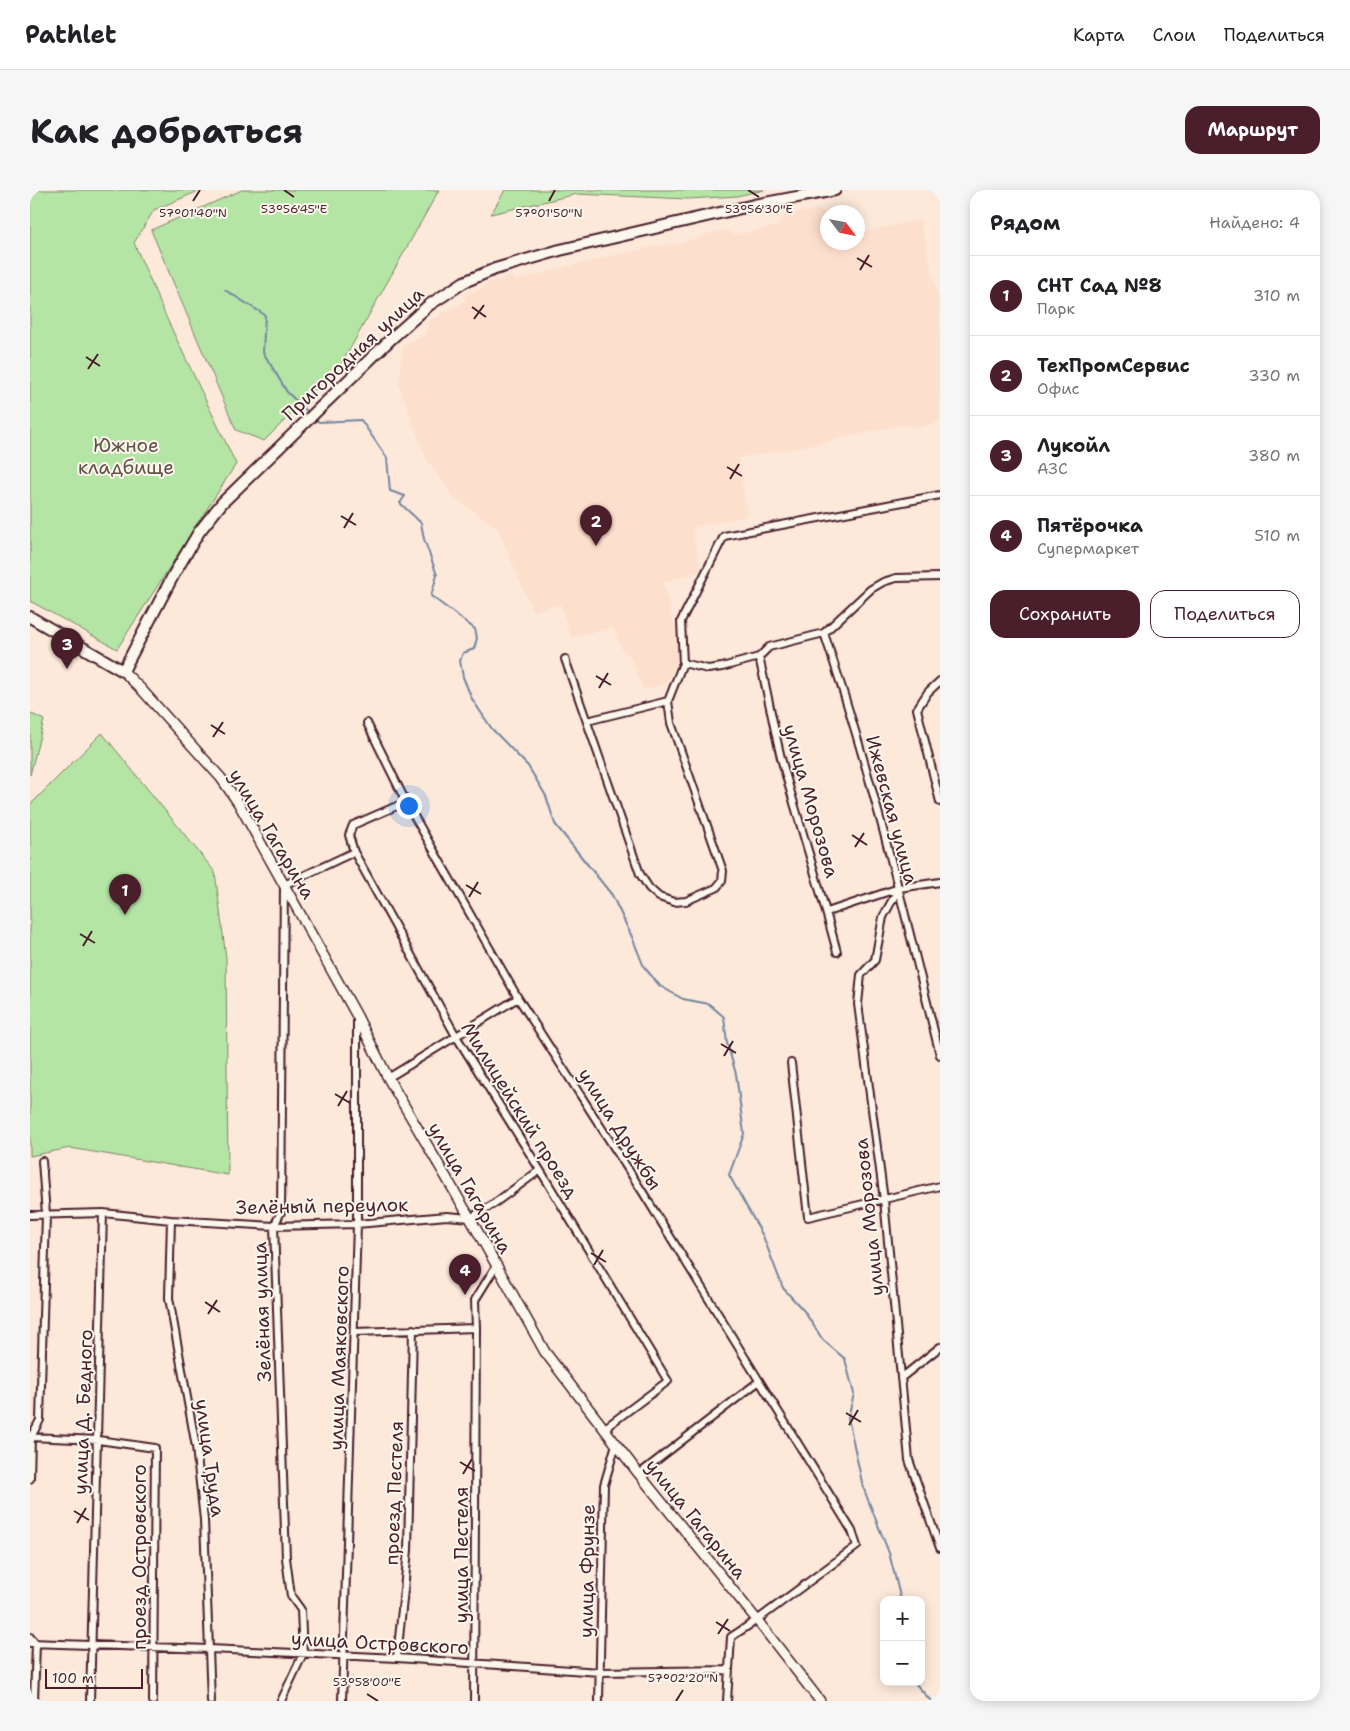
<!DOCTYPE html>
<html lang="ru">
<head>
<meta charset="utf-8">
<style>
	:root { --surface:#fff; --page:#f6f6f6; --text:#202124; --muted:#757577; --line:#e0e0e0; --accent:#4a1f2b }
	body { margin:0; font-family:"Shantell Sans",sans-serif; background:var(--page); color:var(--text) }
	.controls { position:absolute; right:15px; bottom:15px; display:grid; overflow:hidden; border-radius:10px; box-shadow:0 2px 12px #0003 }
	.controls button { width:45px; height:45px; display:grid; place-items:center; padding:0; border:0; border-bottom:1px solid var(--line); background:var(--surface); color:var(--text); font:25px sans-serif }
	.compass { position:absolute; left:790px; top:15px; width:45px; height:45px; border-radius:50%; background:var(--surface); box-shadow:0 2px 12px #0003; rotate:122deg }
	.scale { position:absolute; left:15px; bottom:12px; width:98px; box-sizing:border-box; padding-left:5px; border:2px solid #4a1f2b; border-top:0; font-size:14px; line-height:18px; white-space:nowrap; color:#4a1f2b; -webkit-text-stroke:4px #fbf7ec; paint-order:stroke }
	.you { position:absolute; left:378px; top:615px; width:18px; height:18px; margin:-12px; border:4px solid #fff; border-radius:50%; background:#1a73e8; box-shadow:0 0 0 8px #1a73e833 }
	.badge { display:grid; place-items:center; width:32px; height:32px; border-radius:50%; background:var(--accent); color:#fff; font-size:16px; font-weight:700 }
	.pin { position:absolute; translate:-50% -41px; filter:drop-shadow(0 1px 2px #0008) }
	.pin::after { content:''; position:absolute; top:26px; width:18px; height:15px; background:inherit; clip-path:polygon(0 0,100% 0,50% 100%) }
	.list { margin:0; padding:0; list-style:none }
	h2 { display:flex; justify-content:space-between; align-items:center; height:65px; margin:0; padding:0 20px; font-size:21px }
	h2 small { font-size:16px; font-weight:400; color:var(--muted) }
	.list li { display:grid; grid-template-columns:32px 1fr auto; gap:15px; align-items:center; box-sizing:border-box; height:80px; padding:0 20px; border-top:1px solid var(--line) }
	.list b { display:block; font-size:19px; white-space:nowrap }
	.list p { margin:0; font-size:16px; white-space:nowrap; color:var(--muted) }
	.list em { font-size:16px; font-style:normal; color:var(--muted) }
	.actions { display:flex; gap:10px; padding:15px 20px }
	.actions a { flex:1; padding:11px 0; border:1px solid var(--accent); border-radius:15px; text-align:center; font-size:18px; color:var(--accent) }
	.actions .main { background:var(--accent); color:#fff }
	.map { position:relative; flex:none; width:910px; height:1511px; overflow:hidden; border-radius:15px }
	header { display:flex; align-items:center; gap:30px; box-sizing:border-box; height:70px; padding:0 25px; background:var(--surface); border-bottom:1px solid var(--line) }
	header strong { font-size:24px }
	nav { display:flex; gap:28px; margin-inline-start:auto; font-size:18px }
	.intro { display:flex; align-items:center; justify-content:space-between; box-sizing:border-box; height:120px; padding:0 30px }
	h1 { margin:0; font-size:35px }
	.button { padding:12px 22px; border-radius:15px; background:var(--accent); color:#fff; font-size:18px; font-weight:700 }
	main { display:flex; gap:30px; padding:0 30px }
	aside { flex:1; background:var(--surface); border-radius:15px; box-shadow:0 2px 12px #0003 }
	.map>svg:first-child { display:block }
</style>
</head>
<body>
<header>
<strong>Pathlet</strong>
<nav><a>Карта</a><a>Слои</a><a>Поделиться</a></nav>
</header>
<div class="intro"><h1>Как добраться</h1><a class="button">Маршрут</a></div>
<main>
<div class="map">
<svg width="910" height="1511" viewBox="0 0 910 1511">
	<rect width="100%" height="100%" fill="#fce9da"/>
	<filter id="ink" filterUnits="userSpaceOnUse"><feTurbulence type="fractalNoise" baseFrequency=".02" numOctaves="2"/><feDisplacementMap in="SourceGraphic" scale="10" xChannelSelector="R" yChannelSelector="G"/><feConvolveMatrix kernelMatrix="1 2 1 2 8 2 1 2 1" color-interpolation-filters="sRGB"/></filter>
	<g filter="url(#ink)">
		<path fill="#fddfcd" d="M788,19L797,24L798,52H828V38L837,42L890,29L910,115V232L888,238L873,234L787,254L708,268L717,326L662,337L671,381L633,392L647,445L650,467L634,495L613,500L600,466L592,460L583,438L541,447L530,414L503,422L468,339L423,307L396,268L369,195L373,155L396,145L394,141L400,138L397,132L436,111L435,104L448,100L460,92L483,86L484,91L551,73L626,56L647,54L672,47V45L696,40L703,44H709L746,36L756,25Z"/>
		<path fill="#b4e5a5" stroke="#7f8268" d="M0,0H171L124,20L104,53L137,129L206,274L87,459L0,411Z
			M212,0H409L312,173L234,251L206,240L121,40Z
			M475,0H734L707,6L658,9L547,4L461,24Z
			M0,523L14,530L0,585Z
			M72,543L185,682L196,768L198,985L40,958L0,966V615Z"/>
		<g fill="none" stroke-linecap="round" stroke-linejoin="round">
			<path stroke="#7385a1" stroke-width="2" d="M195,100L235,125L233,162L257,202L280,224
				M285,229L289,232L331,230L357,268L360,301L375,306L370,313L391,333L394,349L407,385L401,406L445,439L447,448L444,459L433,463L430,471L433,487L442,509L462,539L498,576L516,606L525,634L582,705L602,747L614,777L630,796L653,809L679,814L694,827L697,853L706,884L714,944L699,985L733,1046L753,1098L774,1121L793,1150L815,1169L824,1204L818,1228L833,1297L859,1363L871,1410
				M884,1492L901,1511"/>
			<g stroke="#4a1f2b" stroke-width="10">
				<path id="minor" d="M794,443C841,581 875,724 910,865
					M729,467C737,501 743,534 751,568C769,633 790,697 807,762
					M535,469L610,684L619,698L629,707L644,712L656,711L686,698L692,691L693,681L641,533L638,511L653,473L651,431L694,346L910,305
					M653,473L678,479L692,477L729,467L739,457L794,443L841,399L853,392L866,388L910,387
					M910,491L898,502L887,519L910,612
					M557,531L638,511
					M337,533L376,612L488,808L612,1001L822,1341L827,1356L727,1430L701,1447L697,1511
					M324,662L426,846L510,980L638,1191L575,1238
					M869,698L853,727L845,770L831,785L828,814L854,1010L879,1270L910,1358
					M797,722L869,698L910,692
					M761,873L778,1027L910,996
					M358,888L488,808
					M0,1025L73,1023L141,1030L244,1036L327,1034L417,1026L440,1028L462,1015L510,980
					M141,1030L139,1108L166,1257L174,1330L181,1511
					M325,1142L446,1138
					M871,1188L910,1157
					M0,1247L68,1250L125,1258L123,1511
					M609,1284L728,1192
					M0,1289L1,1247L10,1230L16,1025L12,971
					M0,1447L6,1454L4,1511
					M0,1453L180,1459L367,1468L570,1482L698,1480
					M367,1468L378,1360L383,1139
					M60,1511L73,1023
					M251,1511L273,1464L271,1420L261,1406L256,1368L244,1036L251,1022L254,695L324,662L319,645L323,635L376,612
					M312,1511L327,1034V830
					M444,1511L446,1138L445,1110L466,1076
					M569,1511L574,1295L586,1254"/>
			</g>
			<g stroke="#4a1f2b" stroke-width="12">
				<path id="secondary" d="M93,481L112,500L191,588L209,614L327,826L358,888L440,1028L515,1162L609,1284L727,1430L790,1511"/>
			</g>
			<g stroke="#4a1f2b" stroke-width="14">
				<path id="primary" d="M0,427L93,481L144,384L169,342L192,313L363,147L399,115L434,92L465,79L530,60L724,15L805,0"/>
			</g>
			<use href="#minor" stroke="#fbf7ec" stroke-width="6"/>
			<use href="#secondary" stroke="#fbf7ec" stroke-width="9"/>
			<use href="#primary" stroke="#fbf7ec" stroke-width="10"/>
		</g>
	</g>
	<path fill="none" stroke="#4a1f2b" stroke-width="2" d="M254,0L264,7M718,0L729,7M163,11L170,0M519,11L525,0M827,68L842,77M830,80L839,65M442,117L456,127M444,129L454,115M56,167L70,176M58,179L68,164M697,277L712,286M700,289L709,274M311,326L326,335M314,338L323,323M566,486L581,495M569,498L578,483M181,535L195,544M183,547L193,532M822,645L837,655M825,657L834,643M436,695L451,704M439,707L448,692M50,744L65,753M53,756L62,741M691,854L706,863M694,866L703,851M305,904L320,913M308,916L317,901M561,1063L576,1072M564,1075L573,1060M175,1112L190,1122M178,1124L187,1110M816,1223L831,1232M819,1235L828,1220M430,1272L445,1281M433,1284L442,1269M44,1321L59,1330M47,1333L56,1318M686,1432L700,1441M688,1444L698,1429M337,1504L348,1511M646,1511L653,1500"/>
	<g text-anchor="middle" dominant-baseline="central" stroke-width="4" stroke-linejoin="round" paint-order="stroke">
		<g font-size="19" fill="#4a1f2b" stroke="#fbf7ec">
			<text transform="translate(323 164) rotate(-43)">Пригородная улица</text>
			<text transform="translate(781 611) rotate(74)">улица Морозова</text>
			<text transform="translate(862 620) rotate(75)">Ижевская улица</text>
			<text transform="translate(242 644) rotate(59)">улица Гагарина</text>
			<text transform="translate(490 920) rotate(58)">Милицейский проезд</text>
			<text transform="translate(590 939) rotate(58)">улица Дружбы</text>
			<text transform="translate(440 998) rotate(60)">улица Гагарина</text>
			<text transform="translate(292 1016) rotate(-1)">Зелёный переулок</text>
			<text transform="translate(839 1027) rotate(-96)">улица Морозова</text>
			<text transform="translate(232 1122) rotate(-92)">Зелёная улица</text>
			<text transform="translate(309 1168) rotate(-88)">улица Маяковского</text>
			<text transform="translate(53 1222) rotate(-88)">улица Д. Бедного</text>
			<text transform="translate(180 1268) rotate(82)">улица Труда</text>
			<text transform="translate(364 1303) rotate(-88)">проезд Пестеля</text>
			<text transform="translate(666 1329) rotate(51)">улица Гагарина</text>
			<text transform="translate(431 1365) rotate(-90)">улица Пестеля</text>
			<text transform="translate(109 1367) rotate(-90)">проезд Островского</text>
			<text transform="translate(557 1381) rotate(-89)">улица Фрунзе</text>
			<text transform="translate(350 1453) rotate(3)">улица Островского</text>
		</g>
		<g font-size="19" fill="#64504a" stroke="#fbf7ec">
			<text x="96" y="255">Южное<tspan x="96" dy="22">кладбище</tspan></text>
		</g>
	</g>
	<g font-size="12" text-anchor="middle" fill="#4a1f2b" stroke="#fbf7ec" stroke-width="4" stroke-linejoin="round" paint-order="stroke">
		<text x="729" y="23">53°56'30"E</text>
		<text x="264" y="23">53°56'45"E</text>
		<text x="163" y="27">57°01'40"N</text>
		<text x="519" y="27">57°01'50"N</text>
		<text x="653" y="1492">57°02'20"N</text>
		<text x="337" y="1496">53°58'00"E</text>
	</g>
</svg>
<div class="controls">
<button>+</button>
<button>−</button>
</div>
<svg class="compass" viewBox="-18 -18 36 36"><path d="M0-13l5 13h-10z" fill="#e53935"/><path d="M0 13l5-13h-10z" fill="#757577"/></svg>
<div class="scale">100 m</div>
<div class="you"></div>
<div class="pin badge" style="left:95px;top:725px">1</div>
<div class="pin badge" style="left:566px;top:356px">2</div>
<div class="pin badge" style="left:37px;top:479px">3</div>
<div class="pin badge" style="left:435px;top:1105px">4</div>
</div>
<aside>
<h2>Рядом<small>Найдено: 4</small></h2>
<ul class="list">
<li><span class="badge">1</span><div><b>СНТ Сад №8</b><p>Парк</p></div><em>310 m</em></li>
<li><span class="badge">2</span><div><b>ТехПромСервис</b><p>Офис</p></div><em>330 m</em></li>
<li><span class="badge">3</span><div><b>Лукойл</b><p>АЗС</p></div><em>380 m</em></li>
<li><span class="badge">4</span><div><b>Пятёрочка</b><p>Супермаркет</p></div><em>510 m</em></li>
</ul>
<div class="actions"><a class="main">Сохранить</a><a>Поделиться</a></div>
</aside>
</main>
</body>
</html>
